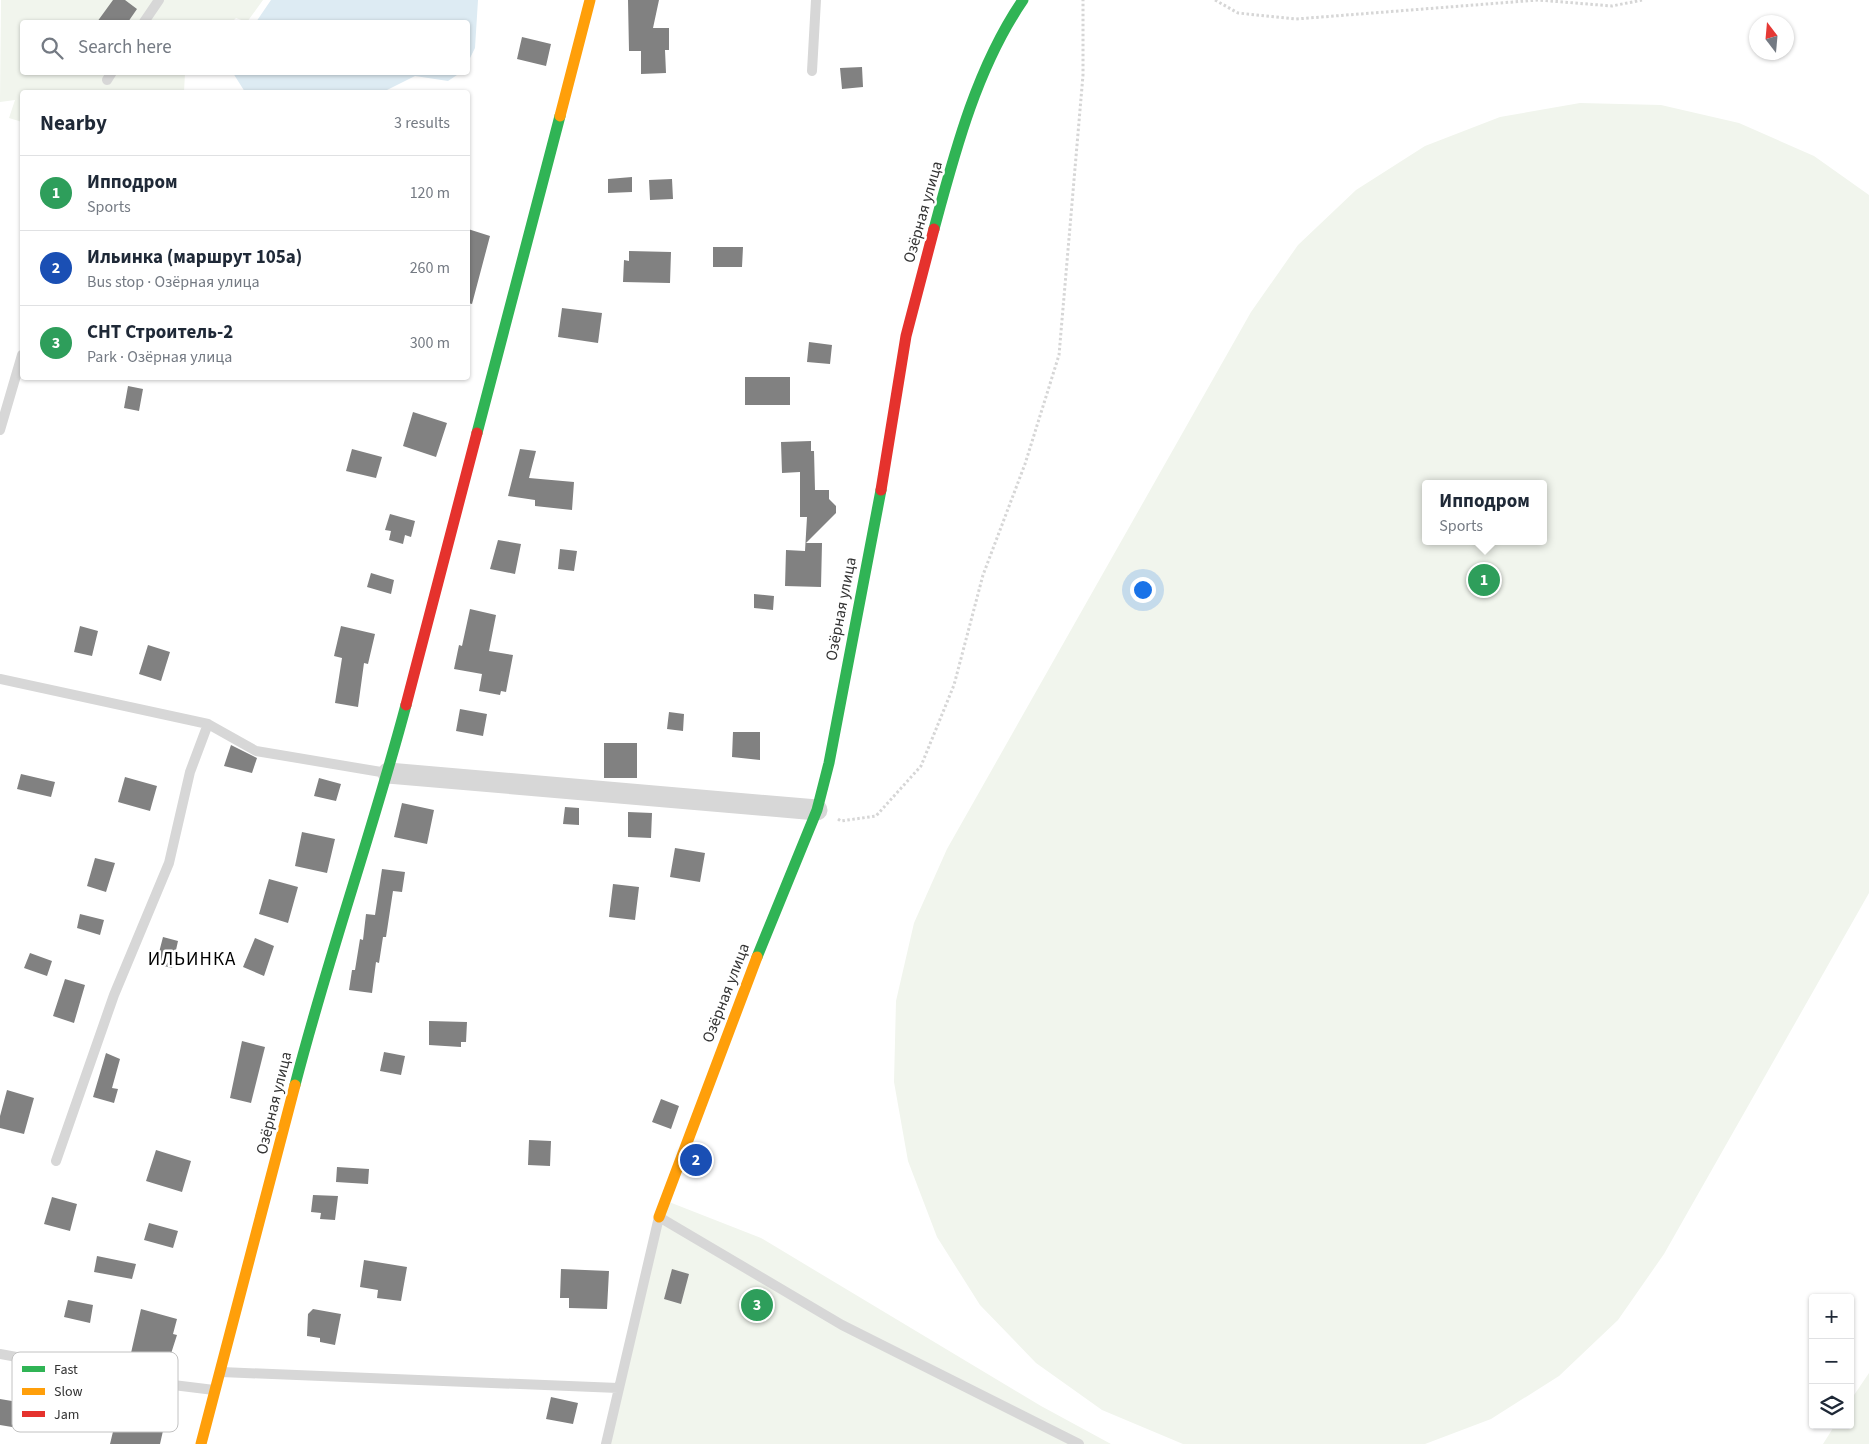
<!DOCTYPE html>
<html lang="en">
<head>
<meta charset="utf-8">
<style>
	:root { --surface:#fff; --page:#f6f6f7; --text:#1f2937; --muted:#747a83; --line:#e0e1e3; --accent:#7a7a7a }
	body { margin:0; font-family:"Source Sans 3",sans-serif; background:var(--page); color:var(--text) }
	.controls { position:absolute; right:15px; bottom:15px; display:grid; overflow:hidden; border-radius:5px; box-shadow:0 1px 4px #0004 }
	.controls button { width:45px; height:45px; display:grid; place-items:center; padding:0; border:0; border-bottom:1px solid var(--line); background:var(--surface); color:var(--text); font:25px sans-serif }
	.compass { position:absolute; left:1749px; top:15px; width:45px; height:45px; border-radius:50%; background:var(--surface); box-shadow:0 1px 4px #0004; rotate:344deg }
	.you { position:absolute; left:1142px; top:589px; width:18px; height:18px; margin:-12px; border:4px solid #fff; border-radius:50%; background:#1a73e8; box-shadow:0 0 0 8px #1a73e833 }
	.badge { display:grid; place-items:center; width:32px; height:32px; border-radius:50%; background:var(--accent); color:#fff; font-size:16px; font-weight:700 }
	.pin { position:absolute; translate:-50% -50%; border:2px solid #fff; box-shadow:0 1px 5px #0006 }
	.popup { position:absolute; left:1422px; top:480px; width:125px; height:65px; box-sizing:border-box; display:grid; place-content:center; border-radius:5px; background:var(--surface); filter:drop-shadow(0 1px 4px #0005); font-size:16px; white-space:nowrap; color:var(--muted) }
	.popup b { font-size:19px; color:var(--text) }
	.popup::after { content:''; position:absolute; left:50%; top:100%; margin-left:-10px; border:10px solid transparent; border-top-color:var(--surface) }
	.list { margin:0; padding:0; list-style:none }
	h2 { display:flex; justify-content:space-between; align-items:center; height:65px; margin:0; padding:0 20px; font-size:21px }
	h2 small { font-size:16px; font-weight:400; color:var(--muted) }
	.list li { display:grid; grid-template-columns:32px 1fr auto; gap:15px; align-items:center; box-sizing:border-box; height:75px; padding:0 20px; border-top:1px solid var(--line) }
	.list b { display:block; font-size:19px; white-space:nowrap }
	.list p { margin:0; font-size:16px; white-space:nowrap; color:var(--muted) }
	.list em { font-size:16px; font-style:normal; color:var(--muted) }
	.icon { flex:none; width:28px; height:28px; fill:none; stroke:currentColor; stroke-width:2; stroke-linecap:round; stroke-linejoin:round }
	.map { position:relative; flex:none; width:1869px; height:1444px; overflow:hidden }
	.search { position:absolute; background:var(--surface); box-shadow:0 1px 4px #0004; left:20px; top:20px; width:450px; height:55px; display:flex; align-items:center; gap:12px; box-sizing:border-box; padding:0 18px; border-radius:5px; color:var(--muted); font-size:19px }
	.panel { position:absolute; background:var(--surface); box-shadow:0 1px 4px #0004; left:20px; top:90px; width:450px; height:290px; border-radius:5px }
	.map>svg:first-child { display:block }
</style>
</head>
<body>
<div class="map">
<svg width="1869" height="1444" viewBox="0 0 1869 1444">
	<rect width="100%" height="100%" fill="#fff"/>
	<path fill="#f1f5ed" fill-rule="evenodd" d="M1,0H263L247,22L236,18L232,22H22V72L185,73L184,92H22V122L9,118L15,100L0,102Z
		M1580,103L1661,105L1739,123L1814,156L1869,195V893L1664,1254L1618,1320L1559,1376L1491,1419L1425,1444H1183L1102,1410L1036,1363L980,1305L937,1237L908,1161L894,1082L896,1001L914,923L947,849L1251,312L1298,245L1356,190L1425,146L1500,117ZM1425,484H1543V541H1425Z
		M664,1200L761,1238L1041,1406L1111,1444H609Z
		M1869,1373V1444H1823L1835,1425H1850V1401Z"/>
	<path fill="#ddebf3" d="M271,0H478L475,48L468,62V22H256Z
		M233,73H460L448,81L415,76L383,92H245Z"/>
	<path fill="#818181" d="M113,0H125L137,9L128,22H97Z
		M628,0H659L653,28H669V50H665L666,73L641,74V51H629Z
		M522,37L551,44L546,66L517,59Z
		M862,67L863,87L842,89L840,68Z
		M632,177V192L608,193V179Z
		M672,179L673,199L650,200L649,180Z
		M468,229L490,236L472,304L468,303Z
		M713,247H743L742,267H713Z
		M629,251L671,252L670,283L623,282L624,260L629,261Z
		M562,308L602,313L598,343L558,337Z
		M809,342L832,345L830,364L807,362Z
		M745,377H790V405H745Z
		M128,386L143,389L139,411L124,408Z
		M413,412L447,423L436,457L403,446Z
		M811,441V451H814L815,490H829V499L836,506V513L806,543H822L821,587L785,586L786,550L805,551L807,517H800V472L782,473L781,442Z
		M352,449L382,457L376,478L346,471Z
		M520,449L536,451L529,478L574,482L572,510L535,506V500L508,496Z
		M390,514L415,521L411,537L405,535L403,544L389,540L391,531L385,530Z
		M498,540L521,544L515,574L490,569Z
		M560,549L577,551L574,571L558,569Z
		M371,573L394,580L391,594L367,587Z
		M754,594L774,596L773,610L754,608Z
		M470,609L496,615L489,651L513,655L506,692L501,691L500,695L479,691L482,674L454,669L459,645L462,646Z
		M80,626L98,631L92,656L74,652Z
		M341,626L375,634L368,664L364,663L358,707L335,703L342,658L334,656Z
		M148,645L170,652L161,681L139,674Z
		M460,709L487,714L483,736L456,731Z
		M669,712L684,714L683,731L667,729Z
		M733,732H760V760L732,757Z
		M604,743H637V778H604Z
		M231,745L257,758L252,773L224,766Z
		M21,774L55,782L51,797L17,789Z
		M125,777L157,786L150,811L118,802Z
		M319,778L341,784L336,801L314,796Z
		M402,803L434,810L427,844L394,837Z
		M565,807L579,808V825L563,824Z
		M628,812L652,813L651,838L628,837Z
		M302,832L335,839L327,873L295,866Z
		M675,848L705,853L700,882L670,877Z
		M95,858L115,863L106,892L87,886Z
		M382,869L405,872L402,892L393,891L386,937H383L379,963L376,962L372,993L349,990L352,970H355L360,939L363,940L366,914L375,915Z
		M269,879L298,887L288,923L259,914Z
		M613,884L639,887L635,920L609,917Z
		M80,914L104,920L100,935L77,928Z
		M163,937L178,941L172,968L156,964Z
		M255,938L274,946L264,976L243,967Z
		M30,953L52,961L47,976L24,968Z
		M65,979L85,985L74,1023L53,1016Z
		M429,1021L467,1022L466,1042H461V1047L429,1045Z
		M242,1041L265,1047L251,1103L230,1098Z
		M384,1052L405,1056L401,1075L380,1071Z
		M106,1053L120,1059L112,1088L118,1089L114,1103L93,1097Z
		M7,1090L34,1098L24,1134L0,1128V1116Z
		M661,1099L679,1106L671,1129L652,1122Z
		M529,1140L551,1141L550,1166L528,1165Z
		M156,1150L191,1161L182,1192L146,1181Z
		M337,1167L369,1169L368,1184L336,1182Z
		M313,1195L338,1196L335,1220L320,1219L321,1213L311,1212Z
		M52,1197L77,1204L70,1231L44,1224Z
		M149,1223L178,1231L173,1248L144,1240Z
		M97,1256L136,1264L132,1279L94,1272Z
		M364,1260L407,1267L401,1301L377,1298L378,1290L360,1287Z
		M561,1269L609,1271L607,1309L569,1308V1298H560Z
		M672,1269L689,1274L681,1304L664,1299Z
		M68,1300L93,1305L90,1323L64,1317Z
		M141,1309L177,1319L173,1334L177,1335L168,1363L131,1353Z
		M313,1309L341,1314L335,1345L320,1342V1338L307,1336L308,1314Z
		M80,1383L107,1388L101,1416L75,1411Z
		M551,1397L578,1403L573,1424L546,1419Z
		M0,1399L18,1402L16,1413L32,1415L30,1430L0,1425Z
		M118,1411L165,1422L160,1444H110Z"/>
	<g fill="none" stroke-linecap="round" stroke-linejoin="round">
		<path stroke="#d6d6d6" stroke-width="3" stroke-dasharray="2.5 2.5" stroke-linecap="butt" d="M1215,0L1238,13L1296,19L1538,0L1612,6L1642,0
			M838,819L841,821L876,816L921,766L954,685L983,575L1025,464L1059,355L1083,75V0"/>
		<path stroke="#d7d7d7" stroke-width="10" d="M144,22L159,0
			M812,71L816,0
			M107,80L112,72
			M0,430L22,355
			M0,679L208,724
			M56,1161L114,995L169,863L190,772L208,724L256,751L387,773
			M0,1354L157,1383L214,1390
			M221,1372L618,1388
			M606,1444L659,1217L842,1325L1079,1444"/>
		<path stroke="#d7d7d7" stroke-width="21" d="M388,773L817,810"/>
		<path stroke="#30b455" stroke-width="11" d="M934,229C955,151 977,67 1023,0
			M477,433L560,116
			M757,957L817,810L829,763L881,490
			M295,1085C328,957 372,833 406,705"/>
		<path stroke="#ff9f0a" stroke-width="11" d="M560,116L590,0
			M659,1217L757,957
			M201,1444L295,1085"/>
		<path stroke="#e5322d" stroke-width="11" d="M881,490L906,336L934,229
			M406,705L477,433"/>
	</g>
	<g text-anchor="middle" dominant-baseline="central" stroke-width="5" stroke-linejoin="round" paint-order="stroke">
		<g font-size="16" fill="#333" stroke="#fff">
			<text transform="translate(923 212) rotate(-74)">Озёрная улица</text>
			<text transform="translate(841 609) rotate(-79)">Озёрная улица</text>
			<text transform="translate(726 993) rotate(-69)">Озёрная улица</text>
			<text transform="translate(274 1103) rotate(-76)">Озёрная улица</text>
		</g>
		<g font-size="19" letter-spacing="1" fill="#000" stroke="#fff">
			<text x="192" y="959">ИЛЬИНКА</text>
		</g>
	</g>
	<rect x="12" y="1352" width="166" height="80" rx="8" fill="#fff" stroke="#c2c2c2" stroke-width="1"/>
	<rect x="22" y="1366" width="23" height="6" fill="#30b455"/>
	<rect x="22" y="1388" width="23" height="7" fill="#ff9f0a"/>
	<rect x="22" y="1411" width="23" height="6" fill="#e5322d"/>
	<g font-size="14" fill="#333">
		<text x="54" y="1374">Fast</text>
		<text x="54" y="1396">Slow</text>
		<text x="54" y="1419">Jam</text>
	</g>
</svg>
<div class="controls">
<button>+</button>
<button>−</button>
<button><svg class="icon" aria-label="layers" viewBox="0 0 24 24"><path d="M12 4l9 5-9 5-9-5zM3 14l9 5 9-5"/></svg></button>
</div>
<svg class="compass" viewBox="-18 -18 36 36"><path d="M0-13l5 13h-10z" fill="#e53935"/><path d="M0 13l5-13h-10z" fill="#747a83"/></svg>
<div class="you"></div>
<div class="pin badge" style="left:1484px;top:580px;background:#2e9e5b">1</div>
<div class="popup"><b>Ипподром</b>Sports</div>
<div class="pin badge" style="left:696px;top:1160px;background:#1a4fb4">2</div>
<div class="pin badge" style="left:757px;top:1305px;background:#2e9e5b">3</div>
<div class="search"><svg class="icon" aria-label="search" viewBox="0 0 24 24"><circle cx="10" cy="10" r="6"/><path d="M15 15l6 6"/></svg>Search here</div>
<section class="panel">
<h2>Nearby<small>3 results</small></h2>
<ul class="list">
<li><span class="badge" style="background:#2e9e5b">1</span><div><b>Ипподром</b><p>Sports</p></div><em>120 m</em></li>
<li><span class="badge" style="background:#1a4fb4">2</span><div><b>Ильинка (маршрут 105а)</b><p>Bus stop · Озёрная улица</p></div><em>260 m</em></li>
<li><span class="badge" style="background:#2e9e5b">3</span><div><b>СНТ Строитель-2</b><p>Park · Озёрная улица</p></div><em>300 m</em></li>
</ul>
</section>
</div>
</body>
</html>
